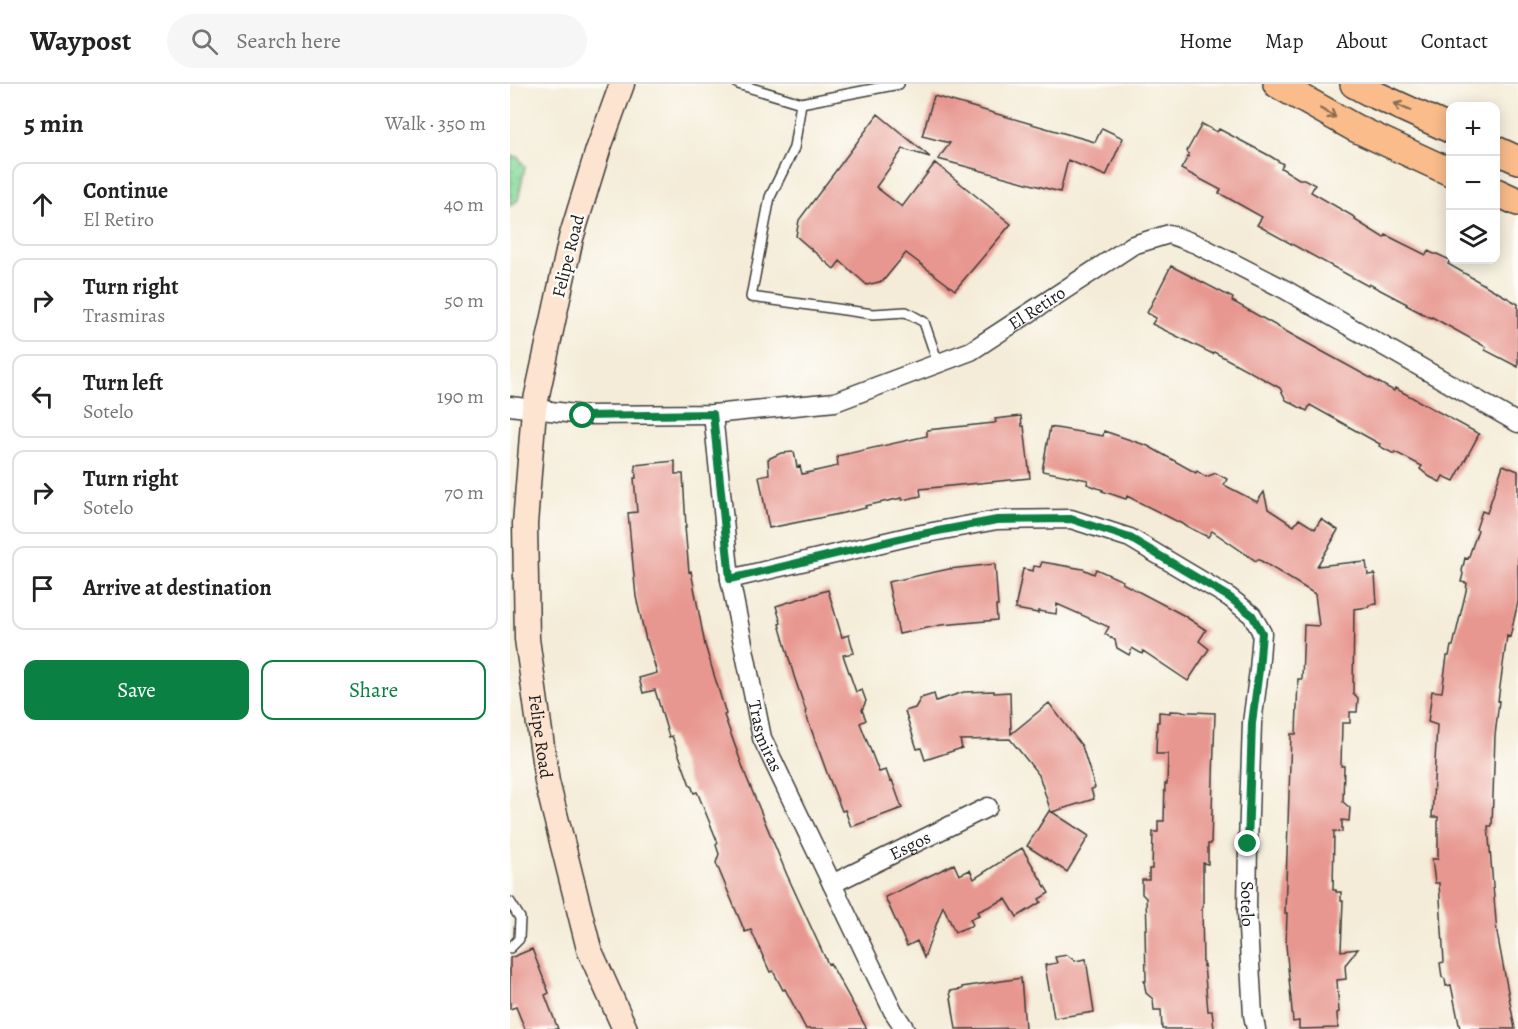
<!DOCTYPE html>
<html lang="en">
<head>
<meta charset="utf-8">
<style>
	:root { --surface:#fff; --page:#f6f6f6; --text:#222; --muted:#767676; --line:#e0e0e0; --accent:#0b8043 }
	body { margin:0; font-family:Alegreya,serif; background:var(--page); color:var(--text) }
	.controls { position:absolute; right:18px; top:18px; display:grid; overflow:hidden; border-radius:12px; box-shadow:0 3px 15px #0003 }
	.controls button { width:54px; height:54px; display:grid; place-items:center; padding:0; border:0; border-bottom:2px solid var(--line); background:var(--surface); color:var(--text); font:30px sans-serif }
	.stop { position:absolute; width:18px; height:18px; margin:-14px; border:4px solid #0b8043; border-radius:50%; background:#fff }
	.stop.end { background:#0b8043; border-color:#fff; box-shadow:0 2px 6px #0008 }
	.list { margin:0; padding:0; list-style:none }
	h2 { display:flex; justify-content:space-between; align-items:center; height:78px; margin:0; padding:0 24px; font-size:26px }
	h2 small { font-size:20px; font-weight:400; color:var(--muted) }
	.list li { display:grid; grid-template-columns:39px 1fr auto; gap:18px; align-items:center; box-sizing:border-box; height:84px; margin:0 12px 12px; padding:0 12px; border:2px solid var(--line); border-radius:12px }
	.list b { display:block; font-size:22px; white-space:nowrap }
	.list p { margin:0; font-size:20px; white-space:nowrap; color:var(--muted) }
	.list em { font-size:20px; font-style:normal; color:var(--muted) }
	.actions { display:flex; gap:12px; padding:18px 24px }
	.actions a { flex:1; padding:14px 0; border:2px solid var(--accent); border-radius:12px; text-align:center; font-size:21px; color:var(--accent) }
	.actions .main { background:var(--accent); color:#fff }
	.icon { flex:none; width:33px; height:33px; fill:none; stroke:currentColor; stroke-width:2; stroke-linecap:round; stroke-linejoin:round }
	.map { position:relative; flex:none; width:1008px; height:945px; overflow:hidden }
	header { display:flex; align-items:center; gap:36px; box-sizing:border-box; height:84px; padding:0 30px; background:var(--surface); border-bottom:2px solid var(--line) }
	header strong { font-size:28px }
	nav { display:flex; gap:33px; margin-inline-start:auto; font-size:21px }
	.search { width:420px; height:54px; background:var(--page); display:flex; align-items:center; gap:15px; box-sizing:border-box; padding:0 21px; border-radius:33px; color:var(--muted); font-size:22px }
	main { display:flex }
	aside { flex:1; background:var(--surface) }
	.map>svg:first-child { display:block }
</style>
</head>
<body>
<header>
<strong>Waypost</strong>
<div class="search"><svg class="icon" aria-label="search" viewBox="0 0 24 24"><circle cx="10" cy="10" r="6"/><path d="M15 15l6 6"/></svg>Search here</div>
<nav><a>Home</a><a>Map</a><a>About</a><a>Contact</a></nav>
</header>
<main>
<aside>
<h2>5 min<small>Walk · 350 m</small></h2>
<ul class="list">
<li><svg class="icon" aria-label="ahead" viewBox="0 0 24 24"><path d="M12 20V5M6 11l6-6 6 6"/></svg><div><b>Continue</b><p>El Retiro</p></div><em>40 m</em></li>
<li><svg class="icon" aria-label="right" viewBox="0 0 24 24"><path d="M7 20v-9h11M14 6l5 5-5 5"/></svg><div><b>Turn right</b><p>Trasmiras</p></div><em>50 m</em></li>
<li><svg class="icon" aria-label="left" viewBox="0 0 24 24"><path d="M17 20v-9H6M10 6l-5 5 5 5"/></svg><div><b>Turn left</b><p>Sotelo</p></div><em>190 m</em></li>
<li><svg class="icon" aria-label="right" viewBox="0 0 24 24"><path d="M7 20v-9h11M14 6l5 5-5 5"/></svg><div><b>Turn right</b><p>Sotelo</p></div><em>70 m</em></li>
<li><svg class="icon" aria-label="arrive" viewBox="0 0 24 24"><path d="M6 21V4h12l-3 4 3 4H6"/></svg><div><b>Arrive at destination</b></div></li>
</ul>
<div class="actions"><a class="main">Save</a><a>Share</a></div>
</aside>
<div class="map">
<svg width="1008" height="945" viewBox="0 0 1008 945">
	<defs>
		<pattern id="grass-dots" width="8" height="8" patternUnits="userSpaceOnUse" patternTransform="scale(1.5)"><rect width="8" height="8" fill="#87d99a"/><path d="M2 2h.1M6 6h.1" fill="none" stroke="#74ba84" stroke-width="1.8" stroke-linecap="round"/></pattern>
	</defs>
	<rect width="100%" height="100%" fill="#fdfcf7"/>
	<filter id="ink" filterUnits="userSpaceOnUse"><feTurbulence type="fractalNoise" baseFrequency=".0167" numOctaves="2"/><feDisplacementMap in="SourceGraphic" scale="12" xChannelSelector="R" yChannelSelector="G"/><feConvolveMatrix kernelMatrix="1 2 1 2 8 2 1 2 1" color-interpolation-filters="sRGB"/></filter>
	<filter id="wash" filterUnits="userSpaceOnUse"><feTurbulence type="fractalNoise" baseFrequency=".008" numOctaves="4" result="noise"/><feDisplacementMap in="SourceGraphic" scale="24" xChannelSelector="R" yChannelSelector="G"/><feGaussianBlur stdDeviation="1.35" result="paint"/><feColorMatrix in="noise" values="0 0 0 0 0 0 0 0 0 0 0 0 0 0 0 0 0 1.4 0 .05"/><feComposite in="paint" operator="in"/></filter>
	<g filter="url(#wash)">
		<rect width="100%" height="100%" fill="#f4ecd8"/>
		<path fill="url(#grass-dots)" stroke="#527a5b" stroke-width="1.5" d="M0,72L8,73L15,83L8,116L0,122Z"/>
		<g id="blocks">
			<path fill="#e7978f" d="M424,12L585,58L592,44L613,54L596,92L558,76L550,108L428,75L440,59L412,52Z
				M368,30L420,73L393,65L366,103L392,123L425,79L501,140L445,206L396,169L373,197L357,201L330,177L324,185L286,152L289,136Z
				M692,40L707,48L709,45L760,72L773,80L771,84L789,95H794L805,101L801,108L846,134L845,136L874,154L876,151L916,171L918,167L924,170H927L940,176L938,180L1008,220V283L975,266L976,263L922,233L921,234L896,221L897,220L859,200L858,202L747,141L752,133L709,109L711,106L671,85L679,71L677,67Z
				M661,182L723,214L722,217L795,258L884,307L885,304L969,350L944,397L933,392L930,398L920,393L910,385L912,382L885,368L884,370L869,362L870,360L868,359L800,321L797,327L789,323L776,316L770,304L704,268L703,270L642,240L646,234L637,229Z
				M511,332L512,342H514L520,394L410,405L411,412L392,416V414L355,422L356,424L329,430L259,444L249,392L259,390L258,375L271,369L284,368L287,383L290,382L292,390L328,382L327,372L417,352V346L484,339L486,338L485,335Z
				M540,343L593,352L594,347L638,362L686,389L687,387L696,393L706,389L717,395L714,401L747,418L754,408L758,425L784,442L789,435L805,445L811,435L828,446L822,456H823L807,482L845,478V479L856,478L858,491L865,490L867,520L859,521V523L844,525L843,609L848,614L847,628H840V639H832L831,682H834L833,718L840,724L839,737L832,736V748L824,747L823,806H826V808H831V817H833L831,867L848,865L835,881L836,895L827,896L829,928L827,929L828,944L789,945V937L783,938L776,861L777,829H775L781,650H786L788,595H792L794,541L809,542L805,510L748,475L746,477L702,447L698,453L617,412L616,415L592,407L593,406L577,400L578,396L532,387Z
				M165,377V390H173L176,443H175L179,488L181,487L195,561L216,630L214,631L236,692L277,791L318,880L320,879L357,945H296L275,905L273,906L263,887L260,888L241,846L235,848L206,779L209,770L206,761L208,759L188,710L187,708L184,709L181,701H180L162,652L159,653L145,606L133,609L129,594L147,589L137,556H136L126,513L118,429L127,428L124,394H126L125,381Z
				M993,381L1008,387V518L1000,553L997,552L988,617H989L985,652L982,742H978L987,849L1005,945H950L941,901L936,902L935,895L932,893L930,879L934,878L929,799H925L922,775H928V733H922L927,641L918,638L922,607L932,608L937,572H939L941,562H943L956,507L957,499L951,498L953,490L952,487L955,474L958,475L968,446L966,445L972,427L977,429Z
				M532,478L573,485L584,490L586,485L613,497L612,499L673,531L696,546L689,557L699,565L678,597L633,567L632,570L622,564L619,571L607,564L605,556L595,550L599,543L547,520L546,530L528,527V529L505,525L513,485L523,487L524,482L530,483Z
				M485,480L488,522H486L487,536L431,541L389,550L378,498L439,485Z
				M318,506L332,553L339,551L344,569L333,571L346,608L352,606L356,617L352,626L356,636L350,639L369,688L376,686L380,697L382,696L392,724L341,743L335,726L332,727L317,689L295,628L296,627L284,592L269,540L271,539L266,522Z
				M484,607V609L500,608L501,650L539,619L572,662L585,704L581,705L584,715L542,728L579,752L557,788L517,762L539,727L541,728L529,691L500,655L450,656L452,664L415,676L411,664L407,665L395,627L405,624L411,614L424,610L426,617L454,608Z
				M660,627L705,629L701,760H698V780L693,779V823H692L693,882L694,881L698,927H702L704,945H652L651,926H644L643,915L636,909L634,897H636L635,845H637L636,814L632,810V796H639V785H642L643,748H648V737H654L655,700H657L658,670H646L647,638H649V628L660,629Z
				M512,764L539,809L529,815L531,818L507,833L496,815L467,828L469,831L460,835L463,841L445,848L433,822L414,874L407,857L397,862L375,813L444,780L449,791L460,786L464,795Z
				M22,865L39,909L35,911L48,945H15L6,923L0,925V874Z
				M557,871L565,877L576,875L584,928L544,934L535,881L547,879L545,873Z
				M511,894L515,944L446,945L440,907L452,905V903Z"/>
		</g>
	</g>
	<g filter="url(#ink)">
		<use href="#blocks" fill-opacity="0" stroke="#3c3b38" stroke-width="1.5"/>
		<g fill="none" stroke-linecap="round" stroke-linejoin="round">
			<g stroke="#3c3b38" stroke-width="12">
				<path id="service" d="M228,0L291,19L389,0
					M291,19L284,64L260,113L241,213L363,230L396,228L414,238L428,279
					M0,818L10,834L9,855L0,864"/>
			</g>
			<g stroke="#3c3b38" stroke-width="21">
				<g id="minor">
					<path id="s1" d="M0,322L73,331L203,330L325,318L461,267L623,161L659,150L686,160L774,205L1008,339"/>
					<path id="s2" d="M203,330L220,495L252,654L383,927L395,945"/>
					<path id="s3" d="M220,495L401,452L487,436L561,435L620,454L719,513L742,531L752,549L749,586L742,639L738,760L737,827L743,931L746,945"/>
					<path id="s4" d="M322,800L478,723"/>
				</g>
			</g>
			<g stroke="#3c3b38" stroke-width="27">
				<g id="secondary">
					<path id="s5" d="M112,0L88,66L61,154L24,325L15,440L17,555L37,698L79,865L115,945"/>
				</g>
			</g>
			<g stroke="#3c3b38" stroke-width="30">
				<path id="primary" d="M767,0L845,44L940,88
					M844,0L859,8L940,45
					M986,66L1008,76
					M986,108L1008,118"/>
			</g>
			<use href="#service" stroke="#fff" stroke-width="9"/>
			<use href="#minor" stroke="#fff" stroke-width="18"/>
			<use href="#secondary" stroke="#fde4d0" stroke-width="24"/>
			<use href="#primary" stroke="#f9bc8a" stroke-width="27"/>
		</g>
		<defs><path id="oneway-shaft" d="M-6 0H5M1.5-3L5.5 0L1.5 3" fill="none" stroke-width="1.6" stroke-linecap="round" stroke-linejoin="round" transform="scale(1.5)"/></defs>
		<g stroke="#8a6c53">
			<use href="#oneway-shaft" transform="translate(892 23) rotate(-156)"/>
			<use href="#oneway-shaft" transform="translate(818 29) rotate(30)"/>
		</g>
	</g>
	<g fill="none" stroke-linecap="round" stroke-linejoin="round" filter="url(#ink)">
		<path stroke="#0b8043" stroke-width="8" d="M73,332L203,330L220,495L401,452L487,436L561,435L620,454L719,513L742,531L752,549L749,586L742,639L738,760"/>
	</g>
	<g text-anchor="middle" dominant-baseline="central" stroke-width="4.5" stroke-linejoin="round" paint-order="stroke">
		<g font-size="18" fill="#1c1c1c" stroke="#fdfcf7">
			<text transform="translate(58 172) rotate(-76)">Felipe Road</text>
			<text stroke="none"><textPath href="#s1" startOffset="550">El Retiro</textPath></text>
			<text stroke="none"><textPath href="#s2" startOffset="327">Trasmiras</textPath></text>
			<text stroke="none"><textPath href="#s5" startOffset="666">Felipe Road</textPath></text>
			<text stroke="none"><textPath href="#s4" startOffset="87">Esgos</textPath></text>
			<text stroke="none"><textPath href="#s3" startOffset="846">Sotelo</textPath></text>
		</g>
	</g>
</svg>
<div class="controls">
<button>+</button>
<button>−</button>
<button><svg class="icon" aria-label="layers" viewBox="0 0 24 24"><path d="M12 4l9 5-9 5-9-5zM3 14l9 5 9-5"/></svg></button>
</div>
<div class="stop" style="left:73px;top:332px"></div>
<div class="stop end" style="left:738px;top:760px"></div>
</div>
</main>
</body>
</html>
